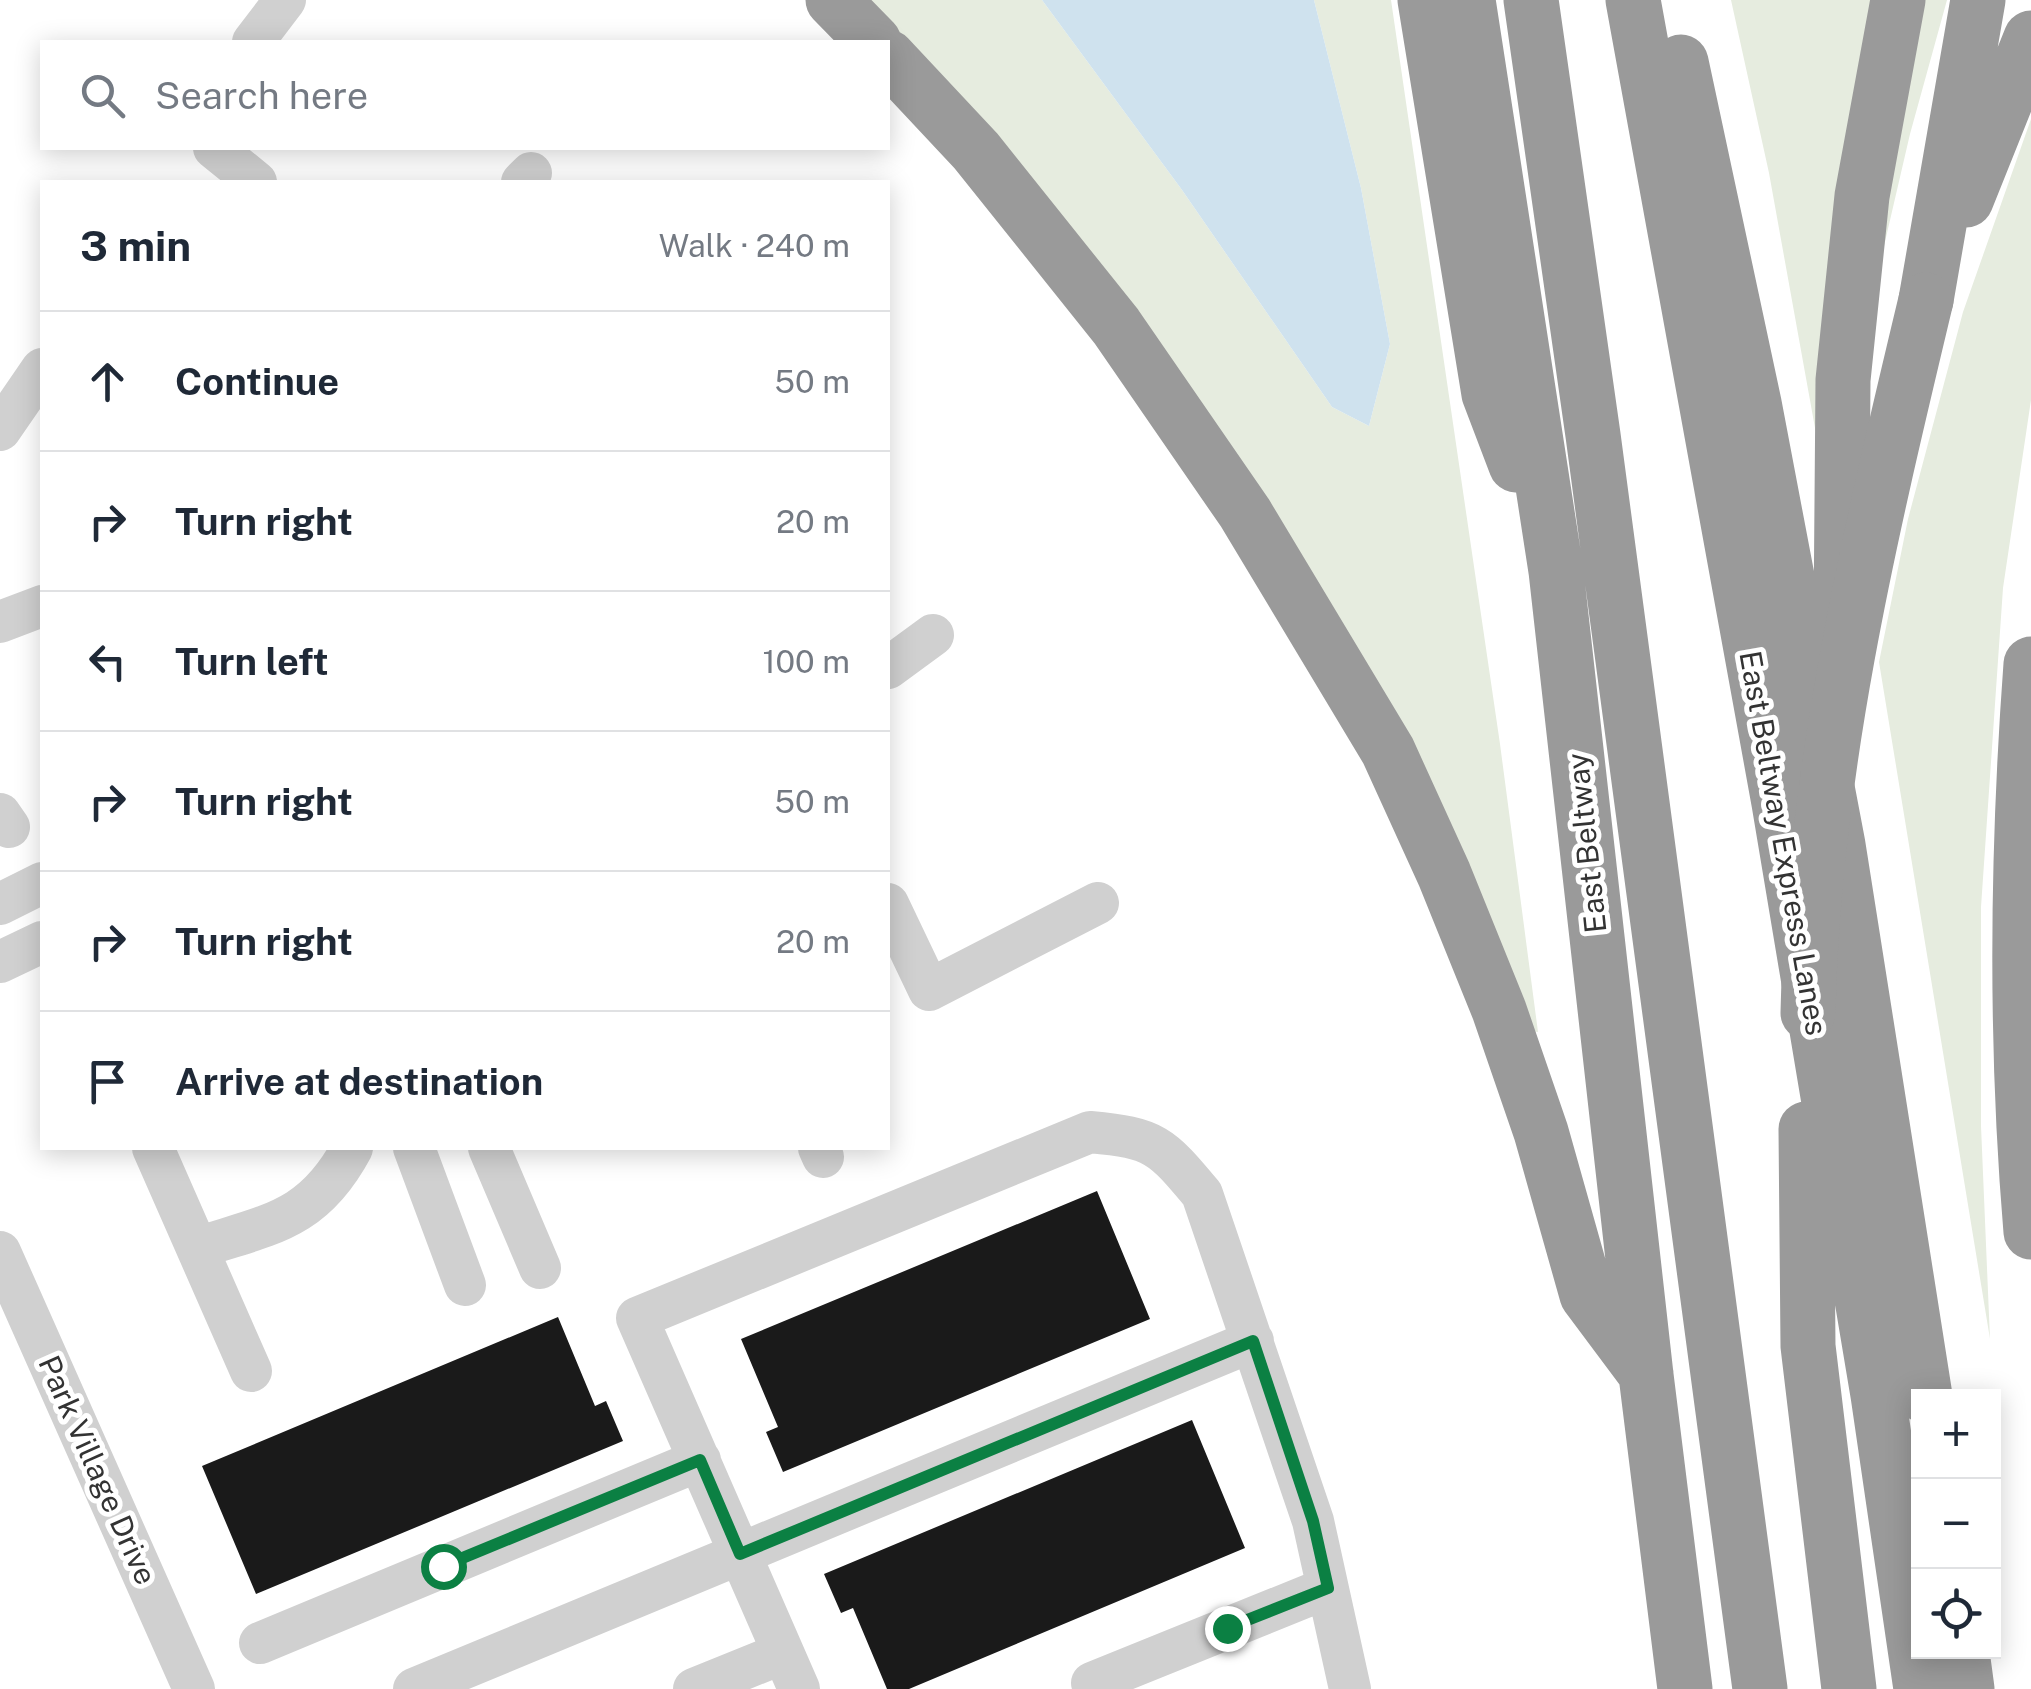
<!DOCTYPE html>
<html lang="en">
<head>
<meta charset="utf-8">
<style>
	:root { --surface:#fff; --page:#f6f6f7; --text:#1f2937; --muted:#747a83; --line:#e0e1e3 }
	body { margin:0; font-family:"Public Sans",sans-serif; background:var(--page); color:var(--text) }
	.controls { position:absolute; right:30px; bottom:30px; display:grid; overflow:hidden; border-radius:0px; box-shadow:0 5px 25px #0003 }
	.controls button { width:90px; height:90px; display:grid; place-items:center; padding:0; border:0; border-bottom:2px solid var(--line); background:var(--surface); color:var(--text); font:50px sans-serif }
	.stop { position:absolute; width:30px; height:30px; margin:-22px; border:8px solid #0b8043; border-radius:50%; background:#fff }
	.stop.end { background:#0b8043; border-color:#fff; box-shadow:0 2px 10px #0008 }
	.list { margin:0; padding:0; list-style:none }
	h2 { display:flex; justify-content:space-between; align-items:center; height:130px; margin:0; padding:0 40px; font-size:42px }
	h2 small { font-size:32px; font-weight:400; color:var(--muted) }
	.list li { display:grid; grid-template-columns:65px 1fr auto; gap:30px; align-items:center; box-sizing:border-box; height:140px; padding:0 40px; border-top:2px solid var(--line) }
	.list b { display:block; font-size:38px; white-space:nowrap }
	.list em { font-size:32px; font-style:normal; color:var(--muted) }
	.icon { flex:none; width:55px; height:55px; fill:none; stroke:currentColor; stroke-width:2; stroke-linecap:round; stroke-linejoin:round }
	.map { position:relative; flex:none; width:2031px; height:1689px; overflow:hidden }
	.search { position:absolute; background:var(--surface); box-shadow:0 5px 25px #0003; left:40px; top:40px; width:850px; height:110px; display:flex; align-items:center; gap:25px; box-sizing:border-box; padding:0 35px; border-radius:0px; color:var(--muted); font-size:38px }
	.panel { position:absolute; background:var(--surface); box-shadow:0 5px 25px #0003; left:40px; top:180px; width:850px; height:970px; border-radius:0px }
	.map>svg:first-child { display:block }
</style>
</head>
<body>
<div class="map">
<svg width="2031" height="1689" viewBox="0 0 2031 1689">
	<rect width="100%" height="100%" fill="#fff"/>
	<path fill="#e6ecdf" d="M849,0H1042L1182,190L1332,407L1369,426L1390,344L1361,188L1314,0H1391L1500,744L1538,1032L1524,1030L1426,798Z
		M1731,0H1881L1828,500L1769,173Z
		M1909,0H1947L1910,134L1884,246L1872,242Z
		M2031,119V400L2003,588L1981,907V1126L1990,1339L1879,662L1908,519L1963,312Z"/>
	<path fill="#cfe2ee" d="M1042,0H1314L1361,188L1390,344L1369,426L1332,407L1182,190Z"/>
	<path fill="#1a1a1a" d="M1097,1191L1150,1319L783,1472L766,1432L778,1427L741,1339Z
		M558,1317L595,1406L606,1401L623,1441L256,1594L202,1466Z
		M1192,1420L1245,1548L909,1689H887L853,1608L841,1613L824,1574Z"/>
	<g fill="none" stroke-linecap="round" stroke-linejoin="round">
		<path stroke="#d0d0d0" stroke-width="42" d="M253,42L285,0
			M214,148L256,182
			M522,182L531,173
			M0,430L42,369
			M0,622L42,606
			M888,668L933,635
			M0,814L9,827
			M0,904L42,883
			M888,904L929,990L1098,903
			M0,962L42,942
			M153,1148L251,1371
			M414,1148L465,1285
			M489,1148L540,1268
			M819,1148L823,1157
			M197,1248C270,1224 313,1221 352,1148
			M0,1252L194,1689
			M260,1643L700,1460
			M1092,1683L1327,1588
			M414,1689L1253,1341
			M694,1689L783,1653
			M799,1689L637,1318L1090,1132C1155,1138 1161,1145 1202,1194L1313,1521L1350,1689"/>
		<path stroke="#9a9a9a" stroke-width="55" d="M833,0L874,42
			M1425,0L1489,394L1516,465
			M1468,0L1556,571L1646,1375L1685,1689
			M1531,0L1593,435L1760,1689
			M1633,0L1779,803L1878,1395L1921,1689
			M888,57L976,151L1116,326L1245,513L1388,751L1444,874L1499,1010L1541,1132L1587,1295L1646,1374
			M1681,62L1754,403L1838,845L1925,1396
			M1966,200L2031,38
			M1926,300L1978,0
			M1841,622L1843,380L1862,196L1898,0
			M2031,664C2017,853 2015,1042 2031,1232
			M1806,1129L1808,1346L1849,1689
			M1962,1652L1967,1689"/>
		<path stroke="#9a9a9a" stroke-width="55" d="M1808,1013C1813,771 1870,534 1926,300"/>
	</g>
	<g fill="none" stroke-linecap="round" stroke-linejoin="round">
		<path stroke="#0b8043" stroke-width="12" d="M443,1566L700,1460L740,1554L1253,1341L1313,1521L1328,1588L1227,1628"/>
	</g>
	<g text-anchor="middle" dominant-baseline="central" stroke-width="10" stroke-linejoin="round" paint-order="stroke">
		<g font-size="30" fill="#333" stroke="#fff">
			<text transform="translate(1586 843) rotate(-96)">East Beltway</text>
			<text transform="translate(1784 843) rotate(80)">East Beltway Express Lanes</text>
			<text transform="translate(98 1470) rotate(66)">Park Village Drive</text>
		</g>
	</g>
</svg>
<div class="controls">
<button>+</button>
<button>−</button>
<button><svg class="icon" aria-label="locate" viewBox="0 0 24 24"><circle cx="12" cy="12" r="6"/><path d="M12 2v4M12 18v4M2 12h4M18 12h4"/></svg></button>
</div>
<div class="stop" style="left:443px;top:1566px"></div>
<div class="stop end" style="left:1227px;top:1628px"></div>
<div class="search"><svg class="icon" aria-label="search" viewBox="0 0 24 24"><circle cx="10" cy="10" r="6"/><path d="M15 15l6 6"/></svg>Search here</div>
<section class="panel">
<h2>3 min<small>Walk · 240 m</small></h2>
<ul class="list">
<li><svg class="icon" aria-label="ahead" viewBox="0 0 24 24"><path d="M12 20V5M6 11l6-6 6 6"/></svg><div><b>Continue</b></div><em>50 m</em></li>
<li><svg class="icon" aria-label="right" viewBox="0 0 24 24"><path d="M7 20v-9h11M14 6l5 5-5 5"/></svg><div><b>Turn right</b></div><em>20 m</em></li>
<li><svg class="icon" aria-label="left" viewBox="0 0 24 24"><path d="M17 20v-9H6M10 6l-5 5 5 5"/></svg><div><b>Turn left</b></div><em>100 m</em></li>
<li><svg class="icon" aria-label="right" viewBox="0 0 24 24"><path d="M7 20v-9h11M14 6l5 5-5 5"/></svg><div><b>Turn right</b></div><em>50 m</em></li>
<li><svg class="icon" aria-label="right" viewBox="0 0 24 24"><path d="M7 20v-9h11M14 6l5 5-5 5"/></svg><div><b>Turn right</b></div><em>20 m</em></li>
<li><svg class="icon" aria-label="arrive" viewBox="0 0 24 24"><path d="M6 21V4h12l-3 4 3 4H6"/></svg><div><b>Arrive at destination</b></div></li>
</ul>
</section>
</div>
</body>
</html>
